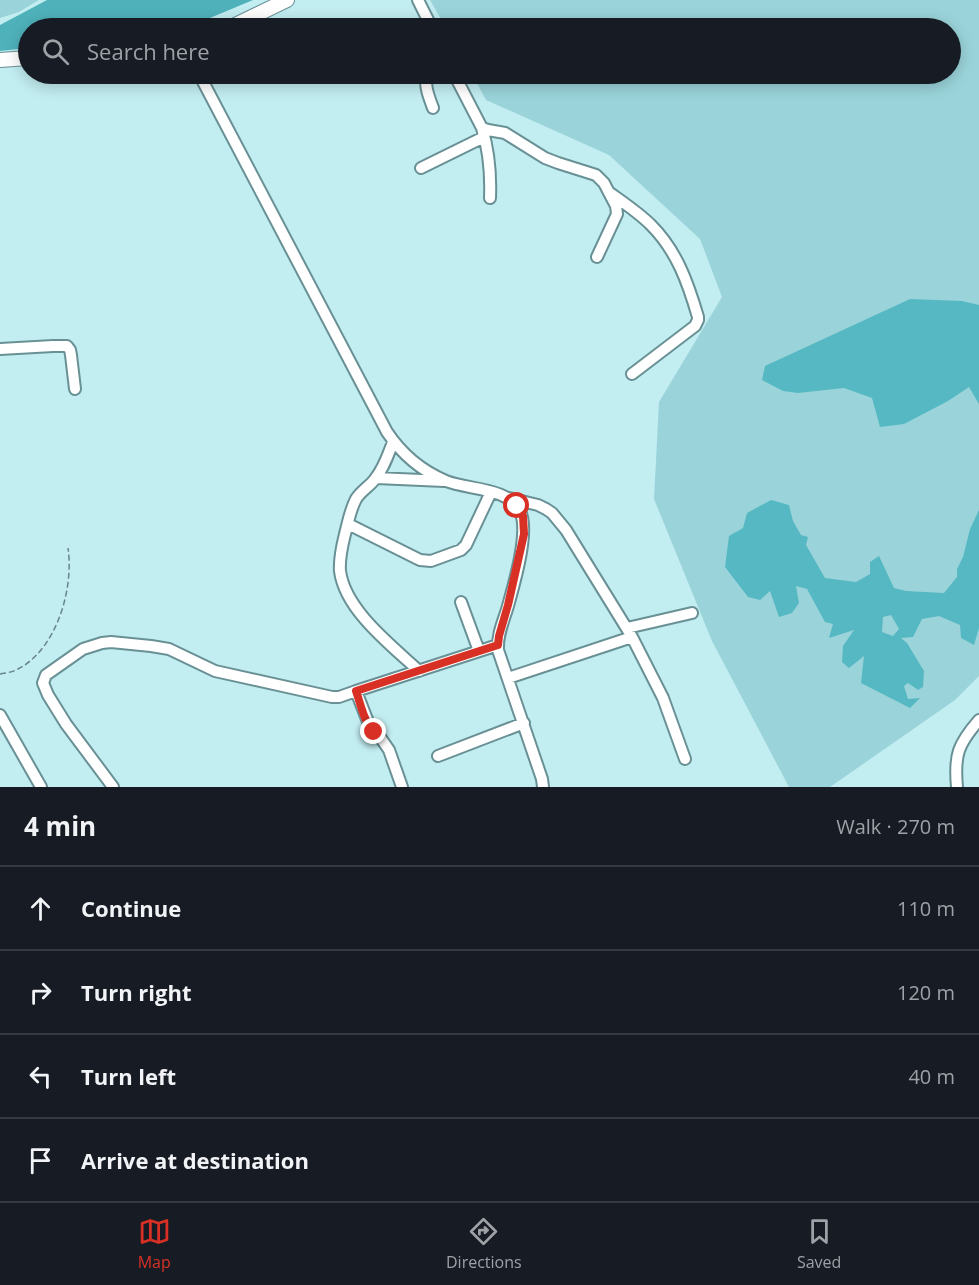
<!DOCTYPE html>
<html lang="en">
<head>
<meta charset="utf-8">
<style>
	:root { --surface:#171b24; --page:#242831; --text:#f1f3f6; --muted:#9ea1a6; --line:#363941; --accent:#d93025 }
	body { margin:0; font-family:"Open Sans",sans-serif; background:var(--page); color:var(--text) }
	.stop { position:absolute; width:18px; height:18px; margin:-14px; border:4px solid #d93025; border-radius:50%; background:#fff }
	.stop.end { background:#d93025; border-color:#fff; box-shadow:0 2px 6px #0008 }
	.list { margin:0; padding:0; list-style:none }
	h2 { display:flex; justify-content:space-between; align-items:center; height:78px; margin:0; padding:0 24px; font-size:26px }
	h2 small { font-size:20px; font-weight:400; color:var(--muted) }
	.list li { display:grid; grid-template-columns:39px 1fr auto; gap:18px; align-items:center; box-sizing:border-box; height:84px; padding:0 24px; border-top:2px solid var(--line) }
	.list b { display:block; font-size:22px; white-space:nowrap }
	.list em { font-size:20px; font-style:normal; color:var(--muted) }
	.icon { flex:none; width:33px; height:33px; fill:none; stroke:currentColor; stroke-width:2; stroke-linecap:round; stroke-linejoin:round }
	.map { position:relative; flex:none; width:979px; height:787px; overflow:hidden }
	.search { position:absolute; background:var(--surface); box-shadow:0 3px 15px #0003; left:18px; right:18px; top:18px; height:66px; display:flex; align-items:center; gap:15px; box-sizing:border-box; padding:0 21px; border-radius:33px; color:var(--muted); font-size:22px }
	.sheet { height:414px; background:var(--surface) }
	nav { display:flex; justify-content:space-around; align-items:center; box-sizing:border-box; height:84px; border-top:2px solid var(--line); background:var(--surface); font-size:16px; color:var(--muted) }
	nav a { display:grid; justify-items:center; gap:3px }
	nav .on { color:var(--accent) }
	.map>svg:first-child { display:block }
</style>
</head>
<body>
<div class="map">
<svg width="979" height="787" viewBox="0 0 979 787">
	<rect width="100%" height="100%" fill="#c2edf1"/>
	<path fill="#9ad4da" d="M0,0H39L19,12L0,18Z
		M430,0H979V676L955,700L830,787H789L712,641L654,499L659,402L722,297L700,239L609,155L486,100L472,74H950V28H446Z"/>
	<path fill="#4fb2bb" d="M47,0H253L186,28H28V48L0,51V25Z"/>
	<path fill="#56b8c2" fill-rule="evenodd" d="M910,299L962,301L979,305V404L969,387L948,401L904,424L880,427L872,398L844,388L798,393L783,391L762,380L765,366Z
		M771,500L789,505L793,521L801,535L808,537L806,545L825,578L856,582L870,574V562L879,556L894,588L906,591L944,593L957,577V569L963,557L970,529L979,510V628L974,645L961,638L960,625L939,616L922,619L913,637L901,638L907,643L924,671L923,687L918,690L908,683L904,686L908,699L920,698L910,708L861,683L864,656L849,668L842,662L843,646L854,630L829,638L833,624L825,622L807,589L796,586L799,603L792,613L779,617L770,591L760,600L748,597L725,567L729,536L743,528L747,513ZM891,615L899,629L893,636L882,632L883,617Z"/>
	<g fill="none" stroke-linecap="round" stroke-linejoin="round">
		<g stroke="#699195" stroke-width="14">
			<path id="minor" d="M418,0L432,28
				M199,74L387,432C401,453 422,471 446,481C468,490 508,487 520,511C530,531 514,584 508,606C504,620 497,634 498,650L542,779L543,787
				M427,74C424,86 429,97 433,108
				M454,74L482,128L488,130L505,133L545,158L558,163L596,175L604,183L616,206L617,214L597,257
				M482,128C489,151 491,173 490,198
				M421,168L484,137
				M610,193C624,203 639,213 651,225C677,251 688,283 698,317V320L695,326L632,374
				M0,349L53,346H67L70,350L71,355L75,389
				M393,442C388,455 384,468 375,479C370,486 361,491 356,499C350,510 348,523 345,534C342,546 339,559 340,571C345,610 391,645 419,671
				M376,478L444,481
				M509,498L538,505L546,509L552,513L566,530L632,637L663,698L685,759
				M348,524L420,560L431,561L461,550L466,545L491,492
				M461,602L479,651
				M627,628L692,613
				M508,678L632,637
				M356,691L370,727L380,737L389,750L402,787
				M0,715L41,787
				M438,756L524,723
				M113,787L66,724L48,695L43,683L46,675L83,649L102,643L111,642L151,646L169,649L215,671L332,697H339L356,691L498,645
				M957,787C954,755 958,744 979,720"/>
		</g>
		<g stroke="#699195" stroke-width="16">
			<path id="major" d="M229,28L287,0
				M0,60L28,58"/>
		</g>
		<path stroke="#688688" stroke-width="1.5" stroke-dasharray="6 3" stroke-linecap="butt" d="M0,674C6,673 13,672 18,669C57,649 74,588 68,548"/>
		<use href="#minor" stroke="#fff" stroke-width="10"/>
		<use href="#major" stroke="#fff" stroke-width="14"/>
	</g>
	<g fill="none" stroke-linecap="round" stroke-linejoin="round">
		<path stroke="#d93025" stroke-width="8" d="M374,732C364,722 361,705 356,691L498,645L499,636L508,605L524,534L523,516L517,506"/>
	</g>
</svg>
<div class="stop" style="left:517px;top:506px"></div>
<div class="stop end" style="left:374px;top:732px"></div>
<div class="search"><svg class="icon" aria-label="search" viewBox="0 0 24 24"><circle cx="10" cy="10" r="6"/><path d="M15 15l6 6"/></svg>Search here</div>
</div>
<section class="sheet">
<h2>4 min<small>Walk · 270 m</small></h2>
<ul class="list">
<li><svg class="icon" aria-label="ahead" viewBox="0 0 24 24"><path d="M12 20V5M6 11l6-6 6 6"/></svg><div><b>Continue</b></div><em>110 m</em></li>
<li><svg class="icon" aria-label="right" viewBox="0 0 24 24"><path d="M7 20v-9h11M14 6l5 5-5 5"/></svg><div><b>Turn right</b></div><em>120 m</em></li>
<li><svg class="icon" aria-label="left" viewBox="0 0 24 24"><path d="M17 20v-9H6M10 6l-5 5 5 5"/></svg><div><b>Turn left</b></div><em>40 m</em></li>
<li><svg class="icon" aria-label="arrive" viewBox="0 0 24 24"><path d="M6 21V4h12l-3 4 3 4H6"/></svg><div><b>Arrive at destination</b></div></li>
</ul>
</section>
<nav>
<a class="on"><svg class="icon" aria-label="map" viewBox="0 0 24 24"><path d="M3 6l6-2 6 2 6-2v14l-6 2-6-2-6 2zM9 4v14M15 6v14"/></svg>Map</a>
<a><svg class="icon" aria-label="directions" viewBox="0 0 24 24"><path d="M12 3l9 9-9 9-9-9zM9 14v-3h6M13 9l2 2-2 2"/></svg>Directions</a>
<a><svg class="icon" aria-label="saved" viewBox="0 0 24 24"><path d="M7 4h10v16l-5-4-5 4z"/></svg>Saved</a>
</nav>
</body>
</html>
